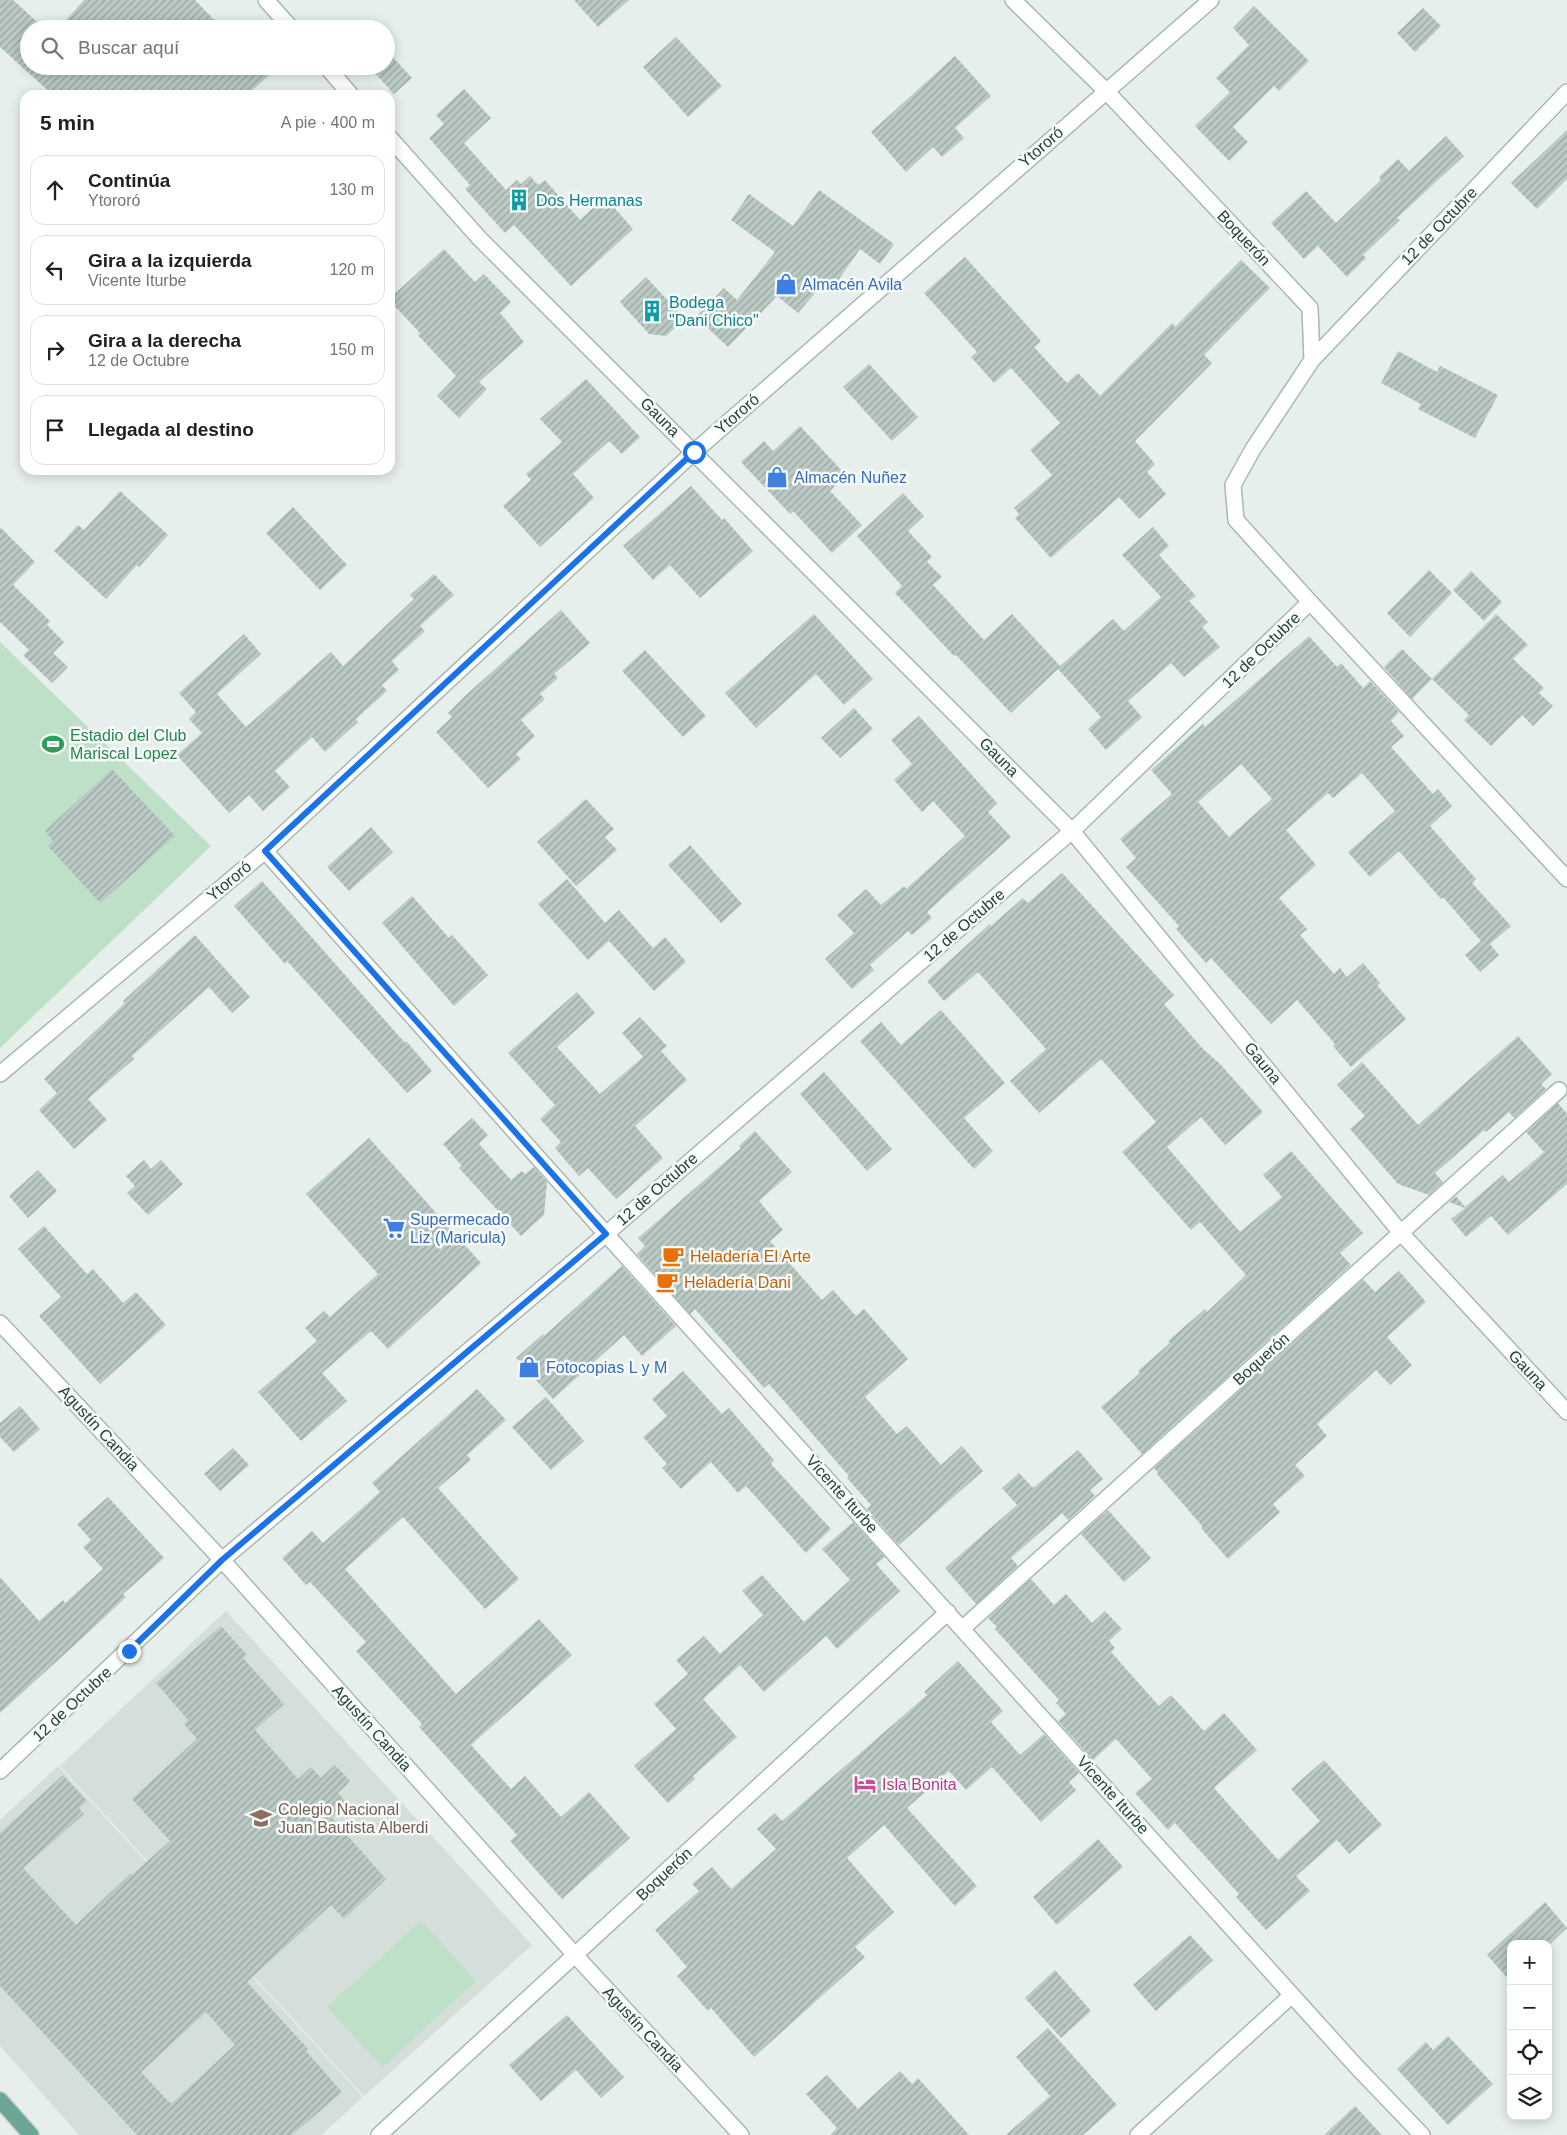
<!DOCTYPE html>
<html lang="es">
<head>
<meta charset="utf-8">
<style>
	:root { --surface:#fff; --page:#f6f6f6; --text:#202124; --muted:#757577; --line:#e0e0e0 }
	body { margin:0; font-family:Helvetica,sans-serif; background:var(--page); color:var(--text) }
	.controls { position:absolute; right:15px; bottom:15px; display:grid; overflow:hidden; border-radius:10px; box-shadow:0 2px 12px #0003 }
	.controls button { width:45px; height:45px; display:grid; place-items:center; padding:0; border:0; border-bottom:1px solid var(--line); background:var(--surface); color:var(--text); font:25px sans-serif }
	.stop { position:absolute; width:15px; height:15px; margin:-11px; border:4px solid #1a73e8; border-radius:50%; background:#fff }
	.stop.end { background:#1a73e8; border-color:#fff; box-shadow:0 1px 5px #0008 }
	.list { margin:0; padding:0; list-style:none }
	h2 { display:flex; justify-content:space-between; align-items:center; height:65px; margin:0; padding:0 20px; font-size:21px }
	h2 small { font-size:16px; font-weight:400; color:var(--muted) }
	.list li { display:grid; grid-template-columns:32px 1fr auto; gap:15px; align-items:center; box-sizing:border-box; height:70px; margin:0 10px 10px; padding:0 10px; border:1px solid var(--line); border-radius:15px }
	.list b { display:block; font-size:19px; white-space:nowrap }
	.list p { margin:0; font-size:16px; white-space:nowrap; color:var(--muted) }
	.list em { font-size:16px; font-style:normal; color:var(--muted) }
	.icon { flex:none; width:28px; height:28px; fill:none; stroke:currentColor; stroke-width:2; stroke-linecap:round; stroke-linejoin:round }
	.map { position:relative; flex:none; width:1567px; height:2135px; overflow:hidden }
	.search { position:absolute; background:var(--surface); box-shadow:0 2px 12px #0003; left:20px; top:20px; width:375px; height:55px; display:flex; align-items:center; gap:12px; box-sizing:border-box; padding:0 18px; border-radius:28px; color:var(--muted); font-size:19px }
	.panel { position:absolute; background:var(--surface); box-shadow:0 2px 12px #0003; left:20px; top:90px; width:375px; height:385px; border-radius:15px }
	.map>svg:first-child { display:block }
</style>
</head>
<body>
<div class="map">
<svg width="1567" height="2135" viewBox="0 0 1567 2135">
	<defs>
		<pattern id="building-hatch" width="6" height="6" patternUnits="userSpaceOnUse" patternTransform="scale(1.25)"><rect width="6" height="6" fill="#bbcac4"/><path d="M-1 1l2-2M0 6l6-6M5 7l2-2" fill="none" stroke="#98a6a0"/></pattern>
	</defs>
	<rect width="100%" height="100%" fill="#e6efeb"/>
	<path fill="#d4dfda" d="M226,1611L532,1945L364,2096L60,1766Z
		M58,1766L363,2097L321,2135H79L0,2046V1820Z"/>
	<path fill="#bfe0c8" d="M0,642L211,846L0,1048Z
		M421,1921L476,1981L383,2067L327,2007Z"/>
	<path fill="url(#building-hatch)" fill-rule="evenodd" d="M0,0H13L45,29H29V66H279L247,95H53L0,47Z
		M84,0H195L223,29H58Z
		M574,0H629L598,27Z
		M1254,6L1309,61L1279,91L1274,86L1233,127L1248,142L1229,161L1195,126L1230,92L1216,78L1249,45L1233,28Z
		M1423,8L1441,26L1415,52L1397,33Z
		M676,37L722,86L688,117L643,67Z
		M391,55L412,78L394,94L373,71L378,66H386V59Z
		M955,56L991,96L955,128L964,138L942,157L933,147L906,172L871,132Z
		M464,89L491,118L464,143L506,190L517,180L521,184L530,176L538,185L545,180L580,220L605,197L633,229L571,286L514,225L505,233L465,189L470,185L429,138L444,124L436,115Z
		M1567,130V179L1537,209L1511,183Z
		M1446,136L1464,156L1397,218L1400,220L1363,255L1366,258L1347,277L1318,246L1304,259L1271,223L1306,191L1336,223L1381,180L1379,177L1398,159L1409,171Z
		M819,190L894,244L880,264L860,249L830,292L821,286L798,313L777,296L728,347L696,317L724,288L737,300L775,252L731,220L749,194L793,226Z
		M444,249L475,282L484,274L511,302L500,313L524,342L479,382L487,389L459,418L437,396L456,376L418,335L420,333L390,301V298Z
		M965,257L1041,341L1034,347L1067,383L1078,373L1100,396L1172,323L1175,327L1241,260L1270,288L1204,355L1212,363L1135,441L1155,464L1147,472L1166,494L1139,519L1119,497L1051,558L1015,518L1019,514L1014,508L1052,475L1030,450L1060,423L1011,368L994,383L971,357L977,352L924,293Z
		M646,277L685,319L666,336L649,334L620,302Z
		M1398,351L1437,372L1440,366L1498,395L1475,438L1418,409L1421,404L1381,383Z
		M869,364L918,417L892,441L843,387Z
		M586,379L640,437L622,454L609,441L573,474L594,498L540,547L503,506L531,480L526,474L562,442L540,419Z
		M800,426L846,475L830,491L862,525L832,553L793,511L790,514L741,462L764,441L773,451Z
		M691,486L722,520L724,518L753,551L700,598L670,565L653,580L623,546Z
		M120,491L168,535L139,567L137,565L106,599L54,551L78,525L84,530Z
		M903,493L924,516L908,531L932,557L927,562L942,577L933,585L984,640L1012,614L1060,666L1113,619L1124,631L1161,597L1122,555L1153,527L1169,546L1159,555L1196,596L1189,601L1208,622L1202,627L1220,647L1184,677L1171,663L1128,701L1142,717L1106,750L1088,729L1101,717L1058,669L1011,713L956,655L954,656L895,593L902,586L857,536Z
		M293,507L347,565L320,590L266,533Z
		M0,527L35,562L13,585L50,621L47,625L64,642L53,653L68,667L52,683L23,655L29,650L0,622Z
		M1429,570L1452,593L1410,637L1387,613Z
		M1471,571L1502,602L1484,621L1453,590Z
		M434,574L454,595L420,626L425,631L392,661L399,670L382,685L387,691L356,719L358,722L325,752L312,737L275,771L290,787L263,811L249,795L229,813L177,755L202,733L189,719L196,712L179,693L244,634L261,654L217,694L246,727L331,652L343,666L414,599L410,595Z
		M561,610L590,643L554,674L558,678L540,694L545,699L521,720L535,736L516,754L521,759L488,788L436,732L452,717L448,713L466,695Z
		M814,614L873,679L844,705L816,674L756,728L725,693Z
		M1496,614L1528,645L1513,659L1544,688L1539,693L1553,706L1533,726L1522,715L1491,746L1464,720L1469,715L1432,679Z
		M1309,636L1337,667L1341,663L1363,688L1370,681L1399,712L1391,721L1404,736L1391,747L1433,794L1438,789L1452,806L1430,826L1476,879L1472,883L1511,926L1490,944L1499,955L1480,972L1465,955L1481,941L1443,897L1441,899L1399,851L1370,877L1348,852L1395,811L1362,773L1333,798L1328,793L1286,830L1316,865L1279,898L1307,929L1300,935L1334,974L1340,968L1347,977L1363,963L1380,983L1377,985L1406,1019L1351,1067L1333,1046L1335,1044L1297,1000L1271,1024L1211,958L1206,963L1176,929L1179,926L1126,867L1136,858L1120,839L1172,794L1151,770L1203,724L1205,727ZM1241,764L1272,799L1229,837L1198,802Z
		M1402,649L1432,679L1412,699L1384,667Z
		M645,650L706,716L683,737L622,671Z
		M854,708L873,729L840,758L821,738Z
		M919,716L997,803L988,812L1011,837L927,912L932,918L912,935L908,931L870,965L874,970L852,989L825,959L854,933L837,915L866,889L881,905L904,886L906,889L965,836L933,801L922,812L894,780L912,764L891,740Z
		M112,769L175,836L100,903L48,846L53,841L45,831Z
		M586,799L614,829L605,837L617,850L576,886L537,842Z
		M371,827L393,852L349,891L327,867Z
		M690,845L742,904L721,923L668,865Z
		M1062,873L1174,995L1164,1004L1203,1049L1220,1064L1263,1112L1225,1145L1201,1117L1167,1147L1240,1232L1282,1197L1263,1175L1291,1151L1363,1233L1340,1253L1351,1265L1142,1454L1101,1407L1140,1373L1138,1371L1170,1343L1168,1341L1205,1309L1207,1312L1246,1275L1200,1222L1191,1230L1122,1152L1156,1122L1101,1059L1039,1113L1010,1081L1046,1049L978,972L944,1001L927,981L990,924L991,926L1023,898L1028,903Z
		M567,879L605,923L619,910L653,948L665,937L686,962L654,991L609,941L588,960L538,904Z
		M262,881L405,1043L406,1041L432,1071L407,1093L287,961L285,964L234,906Z
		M412,896L449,938L452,935L488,975L454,1006L382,923Z
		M195,935L250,997L232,1013L209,987L132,1056L134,1059L88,1099L107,1120L74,1149L39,1110L57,1093L44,1079L125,1003L123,1001Z
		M577,992L595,1013L557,1047L600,1094L643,1057L622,1033L640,1017L667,1046L661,1051L687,1080L635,1126L663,1158L616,1199L588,1168L579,1176L555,1148L561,1142L540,1119L555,1105L508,1053Z
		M941,1010L1005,1083L964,1118L993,1151L974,1169L860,1041L881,1022L901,1045Z
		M1518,1036L1552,1074L1541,1084L1546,1089L1514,1118L1509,1112L1486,1132L1484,1130L1435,1173L1443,1182L1429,1195L1398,1184L1350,1129L1365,1116L1337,1085L1362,1062L1418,1125Z
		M824,1072L892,1149L867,1171L800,1094Z
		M1558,1103L1567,1114V1184L1508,1235L1491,1216L1466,1237L1451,1219L1465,1208L1449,1202L1456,1196L1465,1207L1503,1175L1509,1182L1544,1152L1526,1132Z
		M472,1118L488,1135L479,1144L511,1180L522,1171L525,1174L534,1167L547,1182L544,1215L521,1236L459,1168L462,1166L443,1144Z
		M755,1131L792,1172L759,1201L783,1230L770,1241L822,1300L833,1290L856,1316L864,1309L908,1359L865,1397L897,1434L907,1426L941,1465L962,1446L983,1471L899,1545L867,1509L871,1505L847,1478L849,1476L769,1384L764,1388L695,1309L690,1314L637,1254L645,1246L638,1238L741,1148L739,1146Z
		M369,1138L481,1263L388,1349L371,1331L322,1373L347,1401L301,1441L258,1392L317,1341L305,1328L324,1311L330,1317L378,1274L306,1194Z
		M144,1160L151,1169L161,1160L183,1184L148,1215L127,1193L135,1186L126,1176Z
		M38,1170L57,1191L28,1218L9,1196Z
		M44,1226L87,1274L93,1269L123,1303L136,1292L166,1325L100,1384L39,1316L61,1297L18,1249Z
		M622,1266L676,1326L642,1356L624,1335L553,1399L516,1358L543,1334L544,1336Z
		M1399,1271L1426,1302L1387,1337L1412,1365L1390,1385L1376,1370L1317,1424L1327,1436L1295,1465L1305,1476L1273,1504L1280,1512L1228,1559L1201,1528L1203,1527L1157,1474L1158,1473L1154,1468L1363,1279L1375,1292Z
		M683,1371L722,1414L729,1408L774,1460L771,1464L831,1529L806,1553L746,1486L738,1493L711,1462L681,1489L662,1468L667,1464L643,1437L667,1416L652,1399Z
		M477,1389L506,1420L467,1455L471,1460L438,1488L519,1579L485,1609L403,1517L345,1569L456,1694L539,1619L572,1655L471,1745L511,1789L525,1776L561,1817L589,1792L630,1838L562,1899L510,1841L517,1835L419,1727L422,1724L356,1651L366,1642L310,1582L306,1585L282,1558L312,1531L323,1543L380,1492L372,1483Z
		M546,1397L584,1441L551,1470L512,1427Z
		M20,1406L40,1429L14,1452L0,1437V1423Z
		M233,1448L249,1465L220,1491L204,1474Z
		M1078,1450L1103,1479L1090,1490L1095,1496L1068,1520L1062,1513L1011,1558L1018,1566L976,1604L945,1568L1017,1505L1002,1488L1019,1473L1033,1488Z
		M108,1497L164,1558L123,1594L126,1597L90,1631L0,1713V1577L39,1621L63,1600L65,1603L103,1569L83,1547L91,1540L77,1524Z
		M1108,1510L1151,1558L1124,1582L1081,1534Z
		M853,1522L885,1557L876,1564L900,1591L837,1649L826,1636L764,1692L740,1665L703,1699L737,1737L693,1776L695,1779L668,1803L634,1766L676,1729L654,1704L688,1674L676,1660L704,1636L720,1654L763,1615L742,1591L762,1575L804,1622L850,1580L822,1549Z
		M1031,1579L1054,1605L1066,1594L1092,1623L1105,1611L1122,1629L1109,1641L1115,1648L1111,1652L1159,1706L1171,1695L1204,1731L1224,1713L1257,1750L1214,1788L1278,1860L1320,1821L1291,1789L1324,1760L1382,1825L1349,1854L1337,1840L1296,1876L1310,1891L1266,1930L1236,1897L1239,1894L1175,1823L1168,1830L1135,1793L1152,1779L1116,1739L1093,1760L1058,1721L1066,1714L1056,1703L1059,1700L995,1629L997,1627L988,1618Z
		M221,1626L247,1655L243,1658L284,1704L255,1730L298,1779L311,1767L321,1778L335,1765L350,1781L338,1793L348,1804L332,1818L386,1879L344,1919L331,1905L247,1982L308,2049L306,2051L342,2092L292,2135H137L0,1986V1833L63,1775L87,1801L79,1808L84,1814L23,1868L76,1925L131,1873L132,1875L170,1841L132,1799L197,1739L184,1724L188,1720L156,1683ZM206,2012L235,2045L171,2104L141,2072Z
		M958,1661L1003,1711L991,1722L1020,1755L1044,1734L1079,1773L1069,1782L1076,1790L1041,1822L992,1767L966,1790L949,1771L907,1808L977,1886L955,1906L884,1825L847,1858L894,1912L855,1947L865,1957L754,2057L711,2008L708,2011L677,1976L687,1967L655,1930L699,1891L692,1884L712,1867L731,1889L776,1849L757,1829L775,1813L782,1821L927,1695L924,1692Z
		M1098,1839L1123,1867L1057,1925L1033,1897Z
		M1545,1902L1567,1928L1548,1946V1944H1511L1510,1981L1487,1955Z
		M1190,1935L1213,1960L1156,2011L1133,1985Z
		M1055,1970L1091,2011L1061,2038L1025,1998Z
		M567,2015L624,2077L601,2098L576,2070L541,2101L509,2065Z
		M1048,2028L1117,2105L1083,2135H1006L1050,2096L1016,2057Z
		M1448,2036L1493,2084L1448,2125L1397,2069L1426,2042L1433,2050Z
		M900,2071L912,2084L918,2078L969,2135H830L837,2128L806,2094L827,2075L858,2109Z
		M1355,2106L1382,2135H1324Z"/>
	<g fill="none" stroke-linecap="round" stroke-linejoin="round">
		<g stroke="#a8b8b2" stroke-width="18">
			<path id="minor" d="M266,0L292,29
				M1013,0L1106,91L1310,308L1312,360L1253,449L1233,485L1236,520L1310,602L1567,879
				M326,66L351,95
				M390,138L480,239L1072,831L1401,1233L1567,1412
				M1312,360L1567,92
				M265,851L606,1234L1355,2065L1422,2135
				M0,1074L265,851L694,452L1211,0
				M0,1323L222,1560L575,1955L741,2135
				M963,1628L1559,1090
				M0,1771L222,1560L606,1234L1072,831L1310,602
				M379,2135L948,1612
				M1138,2135L1292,1995"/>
		</g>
		<g stroke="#c2cac8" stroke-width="18">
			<path id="major" d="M0,2100L31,2135"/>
		</g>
		<use href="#minor" stroke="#fff" stroke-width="15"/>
		<use href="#major" stroke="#6aa596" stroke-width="15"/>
	</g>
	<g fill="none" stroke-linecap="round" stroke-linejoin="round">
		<path stroke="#1a73e8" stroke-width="6" d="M129,1651L222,1560L606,1234L265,851L694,452"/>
	</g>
	<defs>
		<g id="building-bare" transform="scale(1.725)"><path d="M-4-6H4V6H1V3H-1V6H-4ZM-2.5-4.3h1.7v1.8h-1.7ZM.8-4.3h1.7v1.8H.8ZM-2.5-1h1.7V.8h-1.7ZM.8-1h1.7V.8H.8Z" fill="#0f9aa8" stroke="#f7fbf9" stroke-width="2.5" paint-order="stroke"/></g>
		<g id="shop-bare" transform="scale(1.725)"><path d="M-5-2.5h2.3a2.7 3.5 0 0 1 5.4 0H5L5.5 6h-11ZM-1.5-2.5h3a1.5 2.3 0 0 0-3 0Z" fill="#3f7fe0" stroke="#f7fbf9" stroke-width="2.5" paint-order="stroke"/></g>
		<g id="stadium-bare" transform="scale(1.725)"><path d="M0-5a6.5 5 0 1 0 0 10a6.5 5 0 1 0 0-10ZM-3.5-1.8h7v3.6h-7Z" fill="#2e9e5b" stroke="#f7fbf9" stroke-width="2.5" paint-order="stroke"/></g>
		<g id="supermarket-bare" transform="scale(1.725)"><path d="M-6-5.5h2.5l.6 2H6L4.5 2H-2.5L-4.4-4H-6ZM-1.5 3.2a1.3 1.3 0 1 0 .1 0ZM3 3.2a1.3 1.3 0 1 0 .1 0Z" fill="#3f7fe0" stroke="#f7fbf9" stroke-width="2.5" paint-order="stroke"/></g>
		<g id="cafe-bare" transform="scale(1.725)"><path d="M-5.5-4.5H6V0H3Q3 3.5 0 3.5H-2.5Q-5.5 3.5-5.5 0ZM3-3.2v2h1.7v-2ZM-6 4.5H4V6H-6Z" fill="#e8710a" stroke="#f7fbf9" stroke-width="2.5" paint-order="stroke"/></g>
		<g id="hotel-bare" transform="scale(1.725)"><path d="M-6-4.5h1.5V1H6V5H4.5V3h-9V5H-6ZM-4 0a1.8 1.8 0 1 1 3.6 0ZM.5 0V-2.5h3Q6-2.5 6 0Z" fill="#d1479c" stroke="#f7fbf9" stroke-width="2.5" paint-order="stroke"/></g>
		<g id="university-bare" transform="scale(1.725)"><path d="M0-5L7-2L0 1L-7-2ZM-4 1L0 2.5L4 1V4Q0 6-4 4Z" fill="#8d6e63" stroke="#f7fbf9" stroke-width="2.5" paint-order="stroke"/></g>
	</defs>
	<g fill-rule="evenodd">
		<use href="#building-bare" x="519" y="200"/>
		<use href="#shop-bare" x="786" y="284"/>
		<use href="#building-bare" x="652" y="311"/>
		<use href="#shop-bare" x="777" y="477"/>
		<use href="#stadium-bare" x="53" y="744"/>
		<use href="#supermarket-bare" x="394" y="1228"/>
		<use href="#cafe-bare" x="673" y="1256"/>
		<use href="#cafe-bare" x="667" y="1282"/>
		<use href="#shop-bare" x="529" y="1367"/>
		<use href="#hotel-bare" x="865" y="1784"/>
		<use href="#university-bare" x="261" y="1818"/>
	</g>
	<g text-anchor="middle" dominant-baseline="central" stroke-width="5" stroke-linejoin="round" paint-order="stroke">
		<g font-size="16" fill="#24423a" stroke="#f7fbf9">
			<text transform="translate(1041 147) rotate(-41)">Ytororó</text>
			<text transform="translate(1439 226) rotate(-46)">12 de Octubre</text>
			<text transform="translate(1244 238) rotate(47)">Boquerón</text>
			<text transform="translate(737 414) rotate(-41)">Ytororó</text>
			<text transform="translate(660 417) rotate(45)">Gauna</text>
			<text transform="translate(1261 650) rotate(-44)">12 de Octubre</text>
			<text transform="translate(999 757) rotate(45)">Gauna</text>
			<text transform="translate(229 881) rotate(-40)">Ytororó</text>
			<text transform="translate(964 925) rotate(-41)">12 de Octubre</text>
			<text transform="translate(1263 1063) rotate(51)">Gauna</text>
			<text transform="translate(657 1189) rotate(-41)">12 de Octubre</text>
			<text transform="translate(1261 1359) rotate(-42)">Boquerón</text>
			<text transform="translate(1528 1370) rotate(47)">Gauna</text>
			<text transform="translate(99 1428) rotate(47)">Agustín Candia</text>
			<text transform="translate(842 1494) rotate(48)">Vicente Iturbe</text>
			<text transform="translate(72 1704) rotate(-43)">12 de Octubre</text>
			<text transform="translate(372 1728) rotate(48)">Agustín Candia</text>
			<text transform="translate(1113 1795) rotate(48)">Vicente Iturbe</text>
			<text transform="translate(664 1874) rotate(-43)">Boquerón</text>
			<text transform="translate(643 2029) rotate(47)">Agustín Candia</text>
		</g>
		<g font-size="16" fill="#0d838f" stroke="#f7fbf9" text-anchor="start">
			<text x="536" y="200">Dos Hermanas</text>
			<text x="669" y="302">Bodega<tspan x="669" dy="18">"Dani Chico"</tspan></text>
		</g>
		<g font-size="16" fill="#366cbe" stroke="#f7fbf9" text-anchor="start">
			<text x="802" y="284">Almacén Avila</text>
			<text x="794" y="477">Almacén Nuñez</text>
			<text x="410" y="1219">Supermecado<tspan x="410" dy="18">Liz (Maricula)</tspan></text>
			<text x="546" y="1367">Fotocopias L y M</text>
		</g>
		<g font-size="16" fill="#27864d" stroke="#f7fbf9" text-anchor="start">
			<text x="70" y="735">Estadio del Club<tspan x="70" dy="18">Mariscal Lopez</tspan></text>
		</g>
		<g font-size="16" fill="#c56008" stroke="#f7fbf9" text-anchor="start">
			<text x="690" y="1256">Heladería El Arte</text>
			<text x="684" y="1282">Heladería Dani</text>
		</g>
		<g font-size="16" fill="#b23c85" stroke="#f7fbf9" text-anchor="start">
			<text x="882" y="1784">Isla Bonita</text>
		</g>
		<g font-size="16" fill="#785e54" stroke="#f7fbf9" text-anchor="start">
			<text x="278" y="1809">Colegio Nacional<tspan x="278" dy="18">Juan Bautista Alberdi</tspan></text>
		</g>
	</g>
</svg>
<div class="controls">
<button>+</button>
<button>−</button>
<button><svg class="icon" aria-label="locate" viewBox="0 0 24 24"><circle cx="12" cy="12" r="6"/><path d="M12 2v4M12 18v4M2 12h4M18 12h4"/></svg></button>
<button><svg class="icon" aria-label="layers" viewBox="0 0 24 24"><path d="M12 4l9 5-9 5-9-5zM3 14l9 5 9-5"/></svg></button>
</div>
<div class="stop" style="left:694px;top:452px"></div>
<div class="stop end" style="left:129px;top:1651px"></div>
<div class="search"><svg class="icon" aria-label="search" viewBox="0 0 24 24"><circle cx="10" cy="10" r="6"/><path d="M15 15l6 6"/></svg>Buscar aquí</div>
<section class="panel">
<h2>5 min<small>A pie · 400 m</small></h2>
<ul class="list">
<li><svg class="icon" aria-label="ahead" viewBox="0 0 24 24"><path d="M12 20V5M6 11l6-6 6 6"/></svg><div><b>Continúa</b><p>Ytororó</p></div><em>130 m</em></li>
<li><svg class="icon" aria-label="left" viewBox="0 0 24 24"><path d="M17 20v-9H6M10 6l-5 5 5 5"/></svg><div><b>Gira a la izquierda</b><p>Vicente Iturbe</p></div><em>120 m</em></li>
<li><svg class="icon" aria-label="right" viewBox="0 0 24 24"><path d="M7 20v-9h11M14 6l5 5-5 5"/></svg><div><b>Gira a la derecha</b><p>12 de Octubre</p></div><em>150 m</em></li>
<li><svg class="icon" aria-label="arrive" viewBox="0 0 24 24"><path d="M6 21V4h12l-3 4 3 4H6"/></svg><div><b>Llegada al destino</b></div></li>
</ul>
</section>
</div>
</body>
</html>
